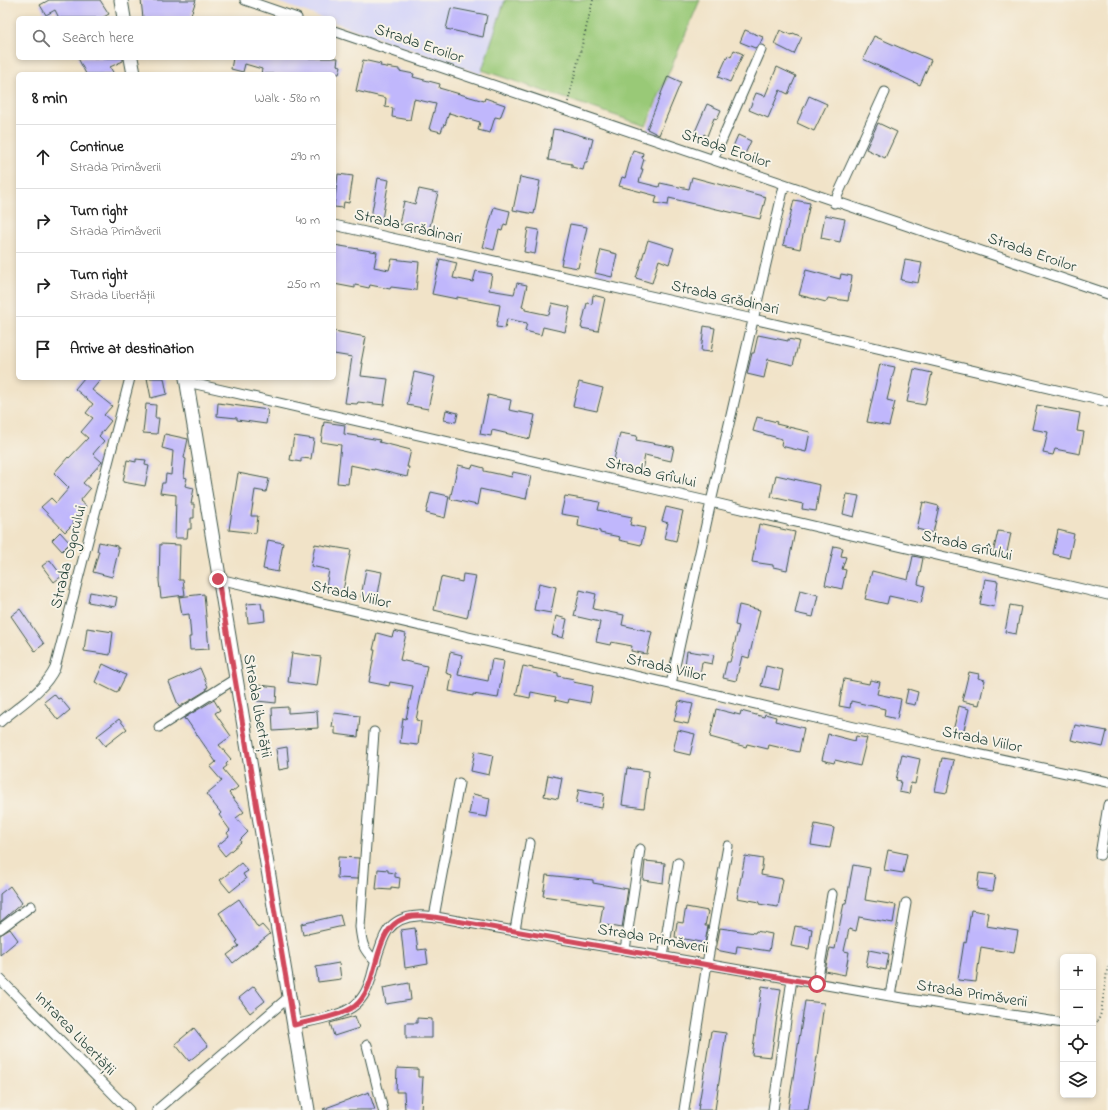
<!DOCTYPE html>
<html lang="en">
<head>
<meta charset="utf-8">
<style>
	:root { --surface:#fff; --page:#f6f6f6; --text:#222; --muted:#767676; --line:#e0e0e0 }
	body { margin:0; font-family:"Indie Flower",sans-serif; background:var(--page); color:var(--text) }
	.controls { position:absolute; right:12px; bottom:12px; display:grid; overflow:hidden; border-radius:6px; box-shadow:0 2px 6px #0003 }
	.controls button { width:36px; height:36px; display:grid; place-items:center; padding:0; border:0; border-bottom:1px solid var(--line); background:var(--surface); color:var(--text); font:20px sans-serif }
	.stop { position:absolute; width:12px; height:12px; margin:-9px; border:3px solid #d1495b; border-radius:50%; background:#fff }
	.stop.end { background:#d1495b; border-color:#fff; box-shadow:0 1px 4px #0008 }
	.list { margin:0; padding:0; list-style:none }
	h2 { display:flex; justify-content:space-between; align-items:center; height:52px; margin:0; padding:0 16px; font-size:17px }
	h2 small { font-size:13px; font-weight:400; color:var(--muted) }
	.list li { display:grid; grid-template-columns:26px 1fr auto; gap:12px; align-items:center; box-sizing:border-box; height:64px; padding:0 16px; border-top:1px solid var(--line) }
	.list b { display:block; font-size:15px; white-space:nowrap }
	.list p { margin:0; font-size:13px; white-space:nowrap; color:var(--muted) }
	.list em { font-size:13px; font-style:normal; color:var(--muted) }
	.icon { flex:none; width:22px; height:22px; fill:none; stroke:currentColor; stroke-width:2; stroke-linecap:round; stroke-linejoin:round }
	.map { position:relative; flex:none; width:1108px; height:1110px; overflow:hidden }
	.search { position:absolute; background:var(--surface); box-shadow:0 2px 6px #0003; left:16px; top:16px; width:320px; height:44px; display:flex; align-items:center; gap:10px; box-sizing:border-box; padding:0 14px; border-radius:6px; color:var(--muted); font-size:15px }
	.panel { position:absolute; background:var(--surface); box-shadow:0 2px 6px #0003; left:16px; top:72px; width:320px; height:308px; border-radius:6px }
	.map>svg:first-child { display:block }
</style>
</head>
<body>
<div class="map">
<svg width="1108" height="1110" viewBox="0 0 1108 1110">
	<rect width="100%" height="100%" fill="#f7f3e8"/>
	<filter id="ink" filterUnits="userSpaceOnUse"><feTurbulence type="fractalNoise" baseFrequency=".025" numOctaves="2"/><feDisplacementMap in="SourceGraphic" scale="8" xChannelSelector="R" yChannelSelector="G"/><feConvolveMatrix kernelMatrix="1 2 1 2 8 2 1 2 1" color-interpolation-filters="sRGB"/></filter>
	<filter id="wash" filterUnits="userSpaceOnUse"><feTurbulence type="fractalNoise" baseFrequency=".012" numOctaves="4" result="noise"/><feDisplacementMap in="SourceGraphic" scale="16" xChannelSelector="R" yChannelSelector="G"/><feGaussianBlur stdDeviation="0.9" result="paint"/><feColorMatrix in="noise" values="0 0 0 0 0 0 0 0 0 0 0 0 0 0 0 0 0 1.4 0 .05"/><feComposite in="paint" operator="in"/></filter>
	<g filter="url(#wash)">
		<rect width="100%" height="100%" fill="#f1e3c8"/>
		<path fill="#d7d7f8" d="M272,0H505L481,74L334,22V18H323Z"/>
		<path fill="#99c977" stroke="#5c8356" d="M505,0H700L646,126L482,70Z"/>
		<g id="blocks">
			<path fill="#c0b7fc" d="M49,0H100L109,14L102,18H59L55,10L46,15L40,5Z
				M141,0H196L190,18H143Z
				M451,8L487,15L483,37L446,29Z
				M745,30L763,37L760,44L755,48L740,42Z
				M780,30L791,35L793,33L802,37L794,54L774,44Z
				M874,36L912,53V52L931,60L920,85L863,59Z
				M734,50L743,54L730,82L718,77L728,55L731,57Z
				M78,58H123V61L110,67L114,74H86Z
				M233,58H338L337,65L341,66L339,74H261L262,69L245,64L243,72L231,69Z
				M363,60L381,64L380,66L399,69V71L414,74L413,77L440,84L439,88L484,101L485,98L505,105L500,118L495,117L490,133L478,130L480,122L449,113L445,125L444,124L441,132L429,129L436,104L414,99L410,120L392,117L393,108L385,107L386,98L356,91Z
				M777,67L796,76L788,94L780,90L768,118L749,110L756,93L765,96Z
				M668,76L681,82L659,135L647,129Z
				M809,96L827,104L814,131L797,123Z
				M707,104L721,110L717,119L714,118L707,136L704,134L702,138L694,134Z
				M878,123L897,132L885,158L866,149Z
				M553,129L566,131L593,139L587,162H585L583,170L572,167V164L548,160Z
				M738,135L751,141L745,154L732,149Z
				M633,150L643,153L642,158L644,159L641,169H643L639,182L659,187L660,183L689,189L692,177L766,197L760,219L669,198L668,205L655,203L657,196L619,186L622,177L625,178Z
				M338,174L353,176L349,203L344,202L343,208L334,207Z
				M520,177L540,181L534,214L513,210Z
				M378,178L389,180L382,219L371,217Z
				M419,189L438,193L429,230L399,224L404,201L415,204Z
				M794,200L810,203L800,249L783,245Z
				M494,207L510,211L507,225L504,224L502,231L499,230L494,250L483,247Z
				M825,215L845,219L840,242L821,238Z
				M570,224L587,227L578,268L561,265Z
				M528,228L539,230L535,254L524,252Z
				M648,240L674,248L669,264L659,260L652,283L636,278Z
				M334,245L377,252L374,267L389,270L392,259L419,262L416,290L391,287L390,289L370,285L369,288L355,285V288L334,284Z
				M601,250L617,254L612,277L595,273Z
				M440,259L457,263L453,278L473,282L476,271L492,274L489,290L514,294L517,283L527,285L522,307L525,308V310L549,315L552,303L570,307L565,332L543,327L541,335L525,331L527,323L507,319L505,328L496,327L500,305L457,297V299L432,294Z
				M905,260L922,263L918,283L901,280Z
				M806,270L840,279L841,274L852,276L848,301L828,298L826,302L799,295Z
				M593,295L605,298L598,331L581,328L587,303L592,304Z
				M704,326L715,328L711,352L701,351Z
				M334,331L366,337L361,363H363L361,376L388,379L384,405L358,402L357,404L345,403L352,357L334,354Z
				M758,335L788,341V339L799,341L793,365L768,359L764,378L747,374L752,353H754Z
				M880,364L895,367L887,400L895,402L889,426L867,422Z
				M914,369L932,373L925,405L907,402Z
				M414,372L435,377L428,409L407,405Z
				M84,378H102L92,390L112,406L104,415L111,421L99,436L104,441L93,454L102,462L83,483L90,489L80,501L86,506L73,522L74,523L65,532L41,507L51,498L56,503L69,488L54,473L68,457L69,458L88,438L81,432L93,418L86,413L93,404L75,389Z
				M147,378H164L167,394L151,398Z
				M579,382L603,388L597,411L573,406Z
				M488,395L511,400L509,410L535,415L530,439L492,430L491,436L480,434Z
				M218,403L268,410L266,424L237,420V418L217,416Z
				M146,404L156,405L155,418H159L157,434L143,433Z
				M1037,405L1080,413L1077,431L1084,432L1080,454L1055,449L1053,455L1043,453L1048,432L1032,429Z
				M446,410L458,413L456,422L444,420Z
				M757,417L777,422L776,424L810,432L806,452L781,446L782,439L753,431Z
				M324,422L345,425L344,434L380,440L379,442L411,450L407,467H409L407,477L374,469V470L350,465L348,484L337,483L341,445L321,442Z
				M620,433L637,436L636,440L674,447L671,461L645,455L642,470L613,464Z
				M165,434L188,439L184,458L186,459L184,477L187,478L185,486L194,488L191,504H194V518H191V529H188L187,538H175L176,495L160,493L162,483H165L166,474L171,475L173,451L162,448Z
				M294,436L314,439L311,459L301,458V462L290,460Z
				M136,459L146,460L145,465L149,466L145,486L123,482L127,460L136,462Z
				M458,465L472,468L473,465L484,468V471L512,477L513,472L531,476L526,499L480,489L477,505L450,499Z
				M238,473L269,479L266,492L255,490L251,516H258L256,533L229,530Z
				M776,475L820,485L816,511L802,509L803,504L771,497Z
				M431,492L449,496L445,518L426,513Z
				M847,494L859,496L854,517L843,514Z
				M565,496L600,502L598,510L632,517L630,525L645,528L641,545L619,540L620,537L600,533V531L578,526L579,517L561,514Z
				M923,502L939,506L933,533L917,529Z
				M666,507L683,511L676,541L664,538L668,523L662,521Z
				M759,524L795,532L787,570L773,567V565L752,562Z
				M1058,530L1074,534L1069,558L1053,554Z
				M998,531L1011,533L1006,557L993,554Z
				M60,532L70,543L62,551L52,540Z
				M268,540L283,543L278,572L263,569Z
				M99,542L117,546V548H119L112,577L93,572L99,551H97Z
				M160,544L180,545L179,580H183L185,595L161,598L159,581Z
				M315,544L351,550L343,591L326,587L329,570L311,566Z
				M834,546L843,548L841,556L846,557L842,569L846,570L842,589L825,585Z
				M913,556L923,558L918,584L925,586L921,603L889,596L887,604L865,599L872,571L908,580Z
				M50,560L62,576L54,582L42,566Z
				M366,569L382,572L377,600L361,597Z
				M463,574L476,576L467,618L434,610L441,577L462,582Z
				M985,579L998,581L994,607L980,604Z
				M539,583L556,587L551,613L534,610Z
				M580,590L596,594L593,609L624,615L622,625L652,632L647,654L631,651L632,646L611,642L610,645L596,642L600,622L574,616Z
				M800,590L818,595L813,617L795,613Z
				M90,592L117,597L115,607L88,602Z
				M204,594L209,649L190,650L189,637H191L189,614L182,615L179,597Z
				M261,603L262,609H264L265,621L248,623L246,604Z
				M739,605L760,610L749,658L742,656L736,681L723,678L727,662H730L739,626L735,625Z
				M1010,605L1021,607L1016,634L1005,632Z
				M20,609L44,644L35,651L11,616Z
				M556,616L567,619L563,638L552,635Z
				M87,628L113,632L110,655L84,651Z
				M394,631L406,634L400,660L427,666L416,720L421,721L418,745L400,743L403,718L406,719L413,686L390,682L389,686L369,682L375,650H373L377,633L392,637Z
				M687,651L714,655L712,664L702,662L700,675L686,673L687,665H685Z
				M450,652L462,655L458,675L488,681L492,659L504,661L498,698L473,694V696L449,691L452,675L446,673Z
				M292,653L321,657L317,686L288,682Z
				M103,664L126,675L117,693L95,682Z
				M523,666L558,673V676L574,679L573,682L593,686L590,703L569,699L568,703L555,700L556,697L531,692L530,698L516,695Z
				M766,666L783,670L779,690L761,686Z
				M200,668L208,687L206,688L207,690L179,707L169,682Z
				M969,672L979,674L978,678L985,680L979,705L962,701Z
				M844,679L869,684L870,680L880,682L877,694L901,699L897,719L884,716L885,709L851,701L850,708L839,706Z
				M259,685L277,687L276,703L257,701Z
				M908,689L918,692L915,705L905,703Z
				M54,694L58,699L60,698L70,710L58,720L44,702Z
				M214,700L220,710L215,713L231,736L219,745L231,759L226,764L227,766L223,769L238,787L232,792L231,791L229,793L244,812L236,818L248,832L240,840L241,842L225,856L217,846L229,836L227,833L230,830L219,815L221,813L206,794L222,781L210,767L216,762L186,719L185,720L184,718Z
				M679,701L693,704L688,724L674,721Z
				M959,706L969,709L963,734L953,731Z
				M288,707V713L317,711L318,728L273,731L272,708Z
				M716,709L740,715L741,711L764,717L765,714L776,717L775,721L804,728L799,752L769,745L768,749L747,744L746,747L710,737Z
				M334,713L360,716L358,737L335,734V727H332Z
				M119,719L127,729L105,746L97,736Z
				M1075,725L1107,731L1103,747L1071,740Z
				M678,730L695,734L690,755L673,751Z
				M828,734L855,741L856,736L867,738L860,766L835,760L834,763L822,760Z
				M287,747L289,768L279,770L276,749Z
				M475,751L493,755L489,775L471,771Z
				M902,755L920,759L915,784L911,783L909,794L899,792L901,781L896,780Z
				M942,758L954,760L947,793L935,791Z
				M627,768L649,771L644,808L622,805Z
				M548,775L562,778L558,799L544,796Z
				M579,789L604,794L602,808L576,803Z
				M473,794L490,798L487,817L469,814Z
				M815,824L834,828L830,848L811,845Z
				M888,850L907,854L903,873L884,870Z
				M745,856L763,859L761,875L783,879L778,907L759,904L760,902L737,898Z
				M338,857L359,858L357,879L337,878Z
				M645,861L665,863L663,883L643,880Z
				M241,863L248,871L243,874L246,879L230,892L220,880Z
				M853,865L870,868L865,900L896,905L893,923L859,917L856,931L849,929L844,951L849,952L845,975L825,971L830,948L835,949L844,903H846Z
				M378,869L388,870V872L395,873V877L400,878L399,888L391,887V890L376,889Z
				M979,873L996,875L993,891L977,889Z
				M546,875L593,880V883L628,889L622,928L600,924L603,905L543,896Z
				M10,886L22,903L0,922V894Z
				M239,899L258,928L262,925L270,934L233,963L227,955L239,946L236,942L238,941L219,913Z
				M686,907L708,911L705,926H708L705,943L675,937L677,922L683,923Z
				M971,910L988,913L986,926L1018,931L1014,953L981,947L976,982L958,980L964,942L966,943Z
				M340,915L343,926L303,935L301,924Z
				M795,926L812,929L809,949L791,946Z
				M415,928L418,950L426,949L428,964L405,968L401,930Z
				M720,928L755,933L756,931L772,934L769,951L737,946L736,954L716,950Z
				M10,929L18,940L0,955V935Z
				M869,950L889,954L886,970L866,966Z
				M339,963L341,979L318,982L316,967Z
				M409,983L411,1000L386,1004L383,988Z
				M254,986L265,1001L250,1013L239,998Z
				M762,986L781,989L771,1057L752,1055Z
				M805,1001L824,1003L817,1057L808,1110H788Z
				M355,1016L359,1028L334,1036L330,1023Z
				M417,1018L432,1019V1038H406V1023H417Z
				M194,1028L208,1046L189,1061L175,1044Z
				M711,1031L726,1033L715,1110H698Z
				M397,1068L418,1069V1077H423L421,1110H405L404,1092H396Z
				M369,1092L375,1110H324L323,1109Z"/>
		</g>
	</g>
	<g filter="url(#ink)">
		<use href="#blocks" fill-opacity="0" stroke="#3e564a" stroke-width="1"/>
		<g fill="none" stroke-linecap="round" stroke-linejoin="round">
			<g stroke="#3e564a" stroke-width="11">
				<path id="street" d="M245,0L297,18
					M334,31C592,120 850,208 1108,294
					M713,160L761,50
					M834,203L885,92
					M334,225L753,319L1108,402
					M187,382L711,502L1108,595
					M219,579L880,733L1108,782
					M671,684L711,502L784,186
					M0,722C20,705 44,691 55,668L130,378
					M159,727L235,679
					M374,732L360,927C362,945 363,949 376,962
					M1100,855L1108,805
					M434,917L459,783
					M0,929L31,906
					M515,930L530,843
					M625,950L640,849
					M663,957L678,863
					M0,979L129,1110
					M817,983L832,894
					M890,996L906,903
					M294,1025C310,1021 343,1016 355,1005C365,997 370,984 373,971C377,957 380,942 388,930C405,907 440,918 463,922L890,996L1063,1023
					M367,1045L383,1110
					M157,1110L289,997
					M684,1110L707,964L728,846
					M773,1110L792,979"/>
			</g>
			<g stroke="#3e564a" stroke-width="15">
				<path id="secondary" d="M121,0L124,18
					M131,58L134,74
					M186,378L308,1110"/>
			</g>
			<path stroke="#3e564a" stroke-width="2" stroke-dasharray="1 3" stroke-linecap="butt" d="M568,102L593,0
				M1093,1023L1098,1021L1101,1013L1108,964"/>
			<use href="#street" stroke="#fff" stroke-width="9"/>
			<use href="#secondary" stroke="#fff" stroke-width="13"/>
		</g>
	</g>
	<g fill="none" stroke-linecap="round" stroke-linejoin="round" filter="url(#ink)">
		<path stroke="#d1495b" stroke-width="5" d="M218,579L294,1025C310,1021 342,1016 355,1006C383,983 369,922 413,916C420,915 427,916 434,917L817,984"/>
	</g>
	<g text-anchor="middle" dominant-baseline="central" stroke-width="4" stroke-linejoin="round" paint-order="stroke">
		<g font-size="16" fill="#1f3d34" stroke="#f7f3e8">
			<text transform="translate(419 44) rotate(19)">Strada Eroilor</text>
			<text transform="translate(726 149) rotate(19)">Strada Eroilor</text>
			<text transform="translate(408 227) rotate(13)">Strada Grădinari</text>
			<text transform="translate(1032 253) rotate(19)">Strada Eroilor</text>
			<text transform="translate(725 298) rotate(13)">Strada Grădinari</text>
			<text transform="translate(651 473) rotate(13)">Strada Grîului</text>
			<text transform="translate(967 546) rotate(13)">Strada Grîului</text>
			<text transform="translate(69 557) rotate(-76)">Strada Ogorului</text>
			<text transform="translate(351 595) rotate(13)">Strada Viilor</text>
			<text transform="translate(666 668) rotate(13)">Strada Viilor</text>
			<text transform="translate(257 706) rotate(80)">Strada Libertății</text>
			<text transform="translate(982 740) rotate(12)">Strada Viilor</text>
			<text transform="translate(653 939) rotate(10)">Strada Primăverii</text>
			<text transform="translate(972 994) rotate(9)">Strada Primăverii</text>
			<text transform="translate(75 1034) rotate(46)">Intrarea Libertății</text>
		</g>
	</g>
</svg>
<div class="controls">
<button>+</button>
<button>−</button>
<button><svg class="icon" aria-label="locate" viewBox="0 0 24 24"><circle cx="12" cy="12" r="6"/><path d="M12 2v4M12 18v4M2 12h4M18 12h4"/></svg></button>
<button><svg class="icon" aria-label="layers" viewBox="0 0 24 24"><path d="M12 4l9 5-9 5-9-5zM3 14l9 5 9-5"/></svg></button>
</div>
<div class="stop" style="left:817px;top:984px"></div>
<div class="stop end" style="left:218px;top:579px"></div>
<div class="search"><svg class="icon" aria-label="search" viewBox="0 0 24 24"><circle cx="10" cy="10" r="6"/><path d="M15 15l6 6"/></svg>Search here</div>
<section class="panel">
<h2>8 min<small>Walk · 580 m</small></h2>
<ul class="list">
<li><svg class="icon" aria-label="ahead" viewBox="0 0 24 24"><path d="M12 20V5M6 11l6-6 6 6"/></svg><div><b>Continue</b><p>Strada Primăverii</p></div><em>290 m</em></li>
<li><svg class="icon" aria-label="right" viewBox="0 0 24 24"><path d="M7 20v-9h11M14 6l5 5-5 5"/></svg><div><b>Turn right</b><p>Strada Primăverii</p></div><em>40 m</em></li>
<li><svg class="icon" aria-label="right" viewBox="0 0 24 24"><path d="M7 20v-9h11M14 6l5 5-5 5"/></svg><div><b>Turn right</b><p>Strada Libertății</p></div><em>250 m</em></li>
<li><svg class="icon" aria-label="arrive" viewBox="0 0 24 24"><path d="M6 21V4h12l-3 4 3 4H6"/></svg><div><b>Arrive at destination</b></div></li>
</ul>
</section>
</div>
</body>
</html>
